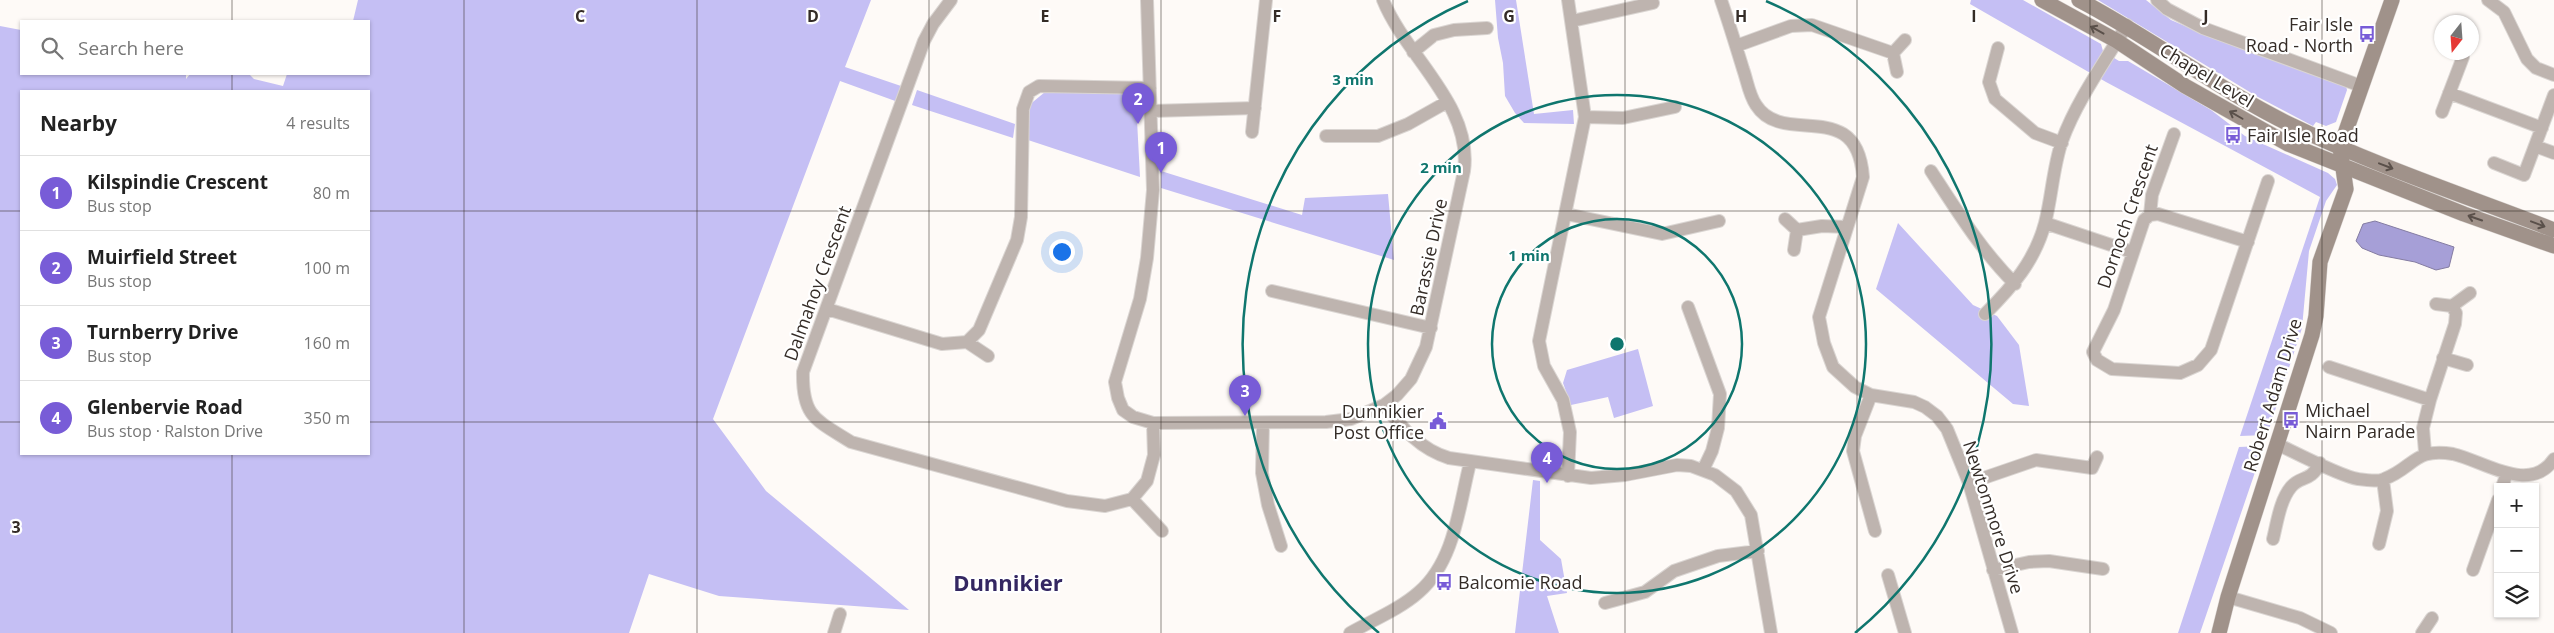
<!DOCTYPE html>
<html lang="en">
<head>
<meta charset="utf-8">
<style>
	:root { --surface:#fff; --page:#f2f2f2; --text:#222; --muted:#767676; --line:#e0e0e0; --accent:#785cd7 }
	body { margin:0; font-family:"Open Sans",sans-serif; background:var(--page); color:var(--text) }
	.controls { position:absolute; right:15px; bottom:15px; display:grid; overflow:hidden; border-radius:0px; box-shadow:0 1px 4px #0004 }
	.controls button { width:45px; height:45px; display:grid; place-items:center; padding:0; border:0; border-bottom:1px solid var(--line); background:var(--surface); color:var(--text); font:25px sans-serif }
	.compass { position:absolute; left:2434px; top:15px; width:45px; height:45px; border-radius:50%; background:var(--surface); box-shadow:0 1px 4px #0004; rotate:197deg }
	.you { position:absolute; left:1061px; top:251px; width:18px; height:18px; margin:-12px; border:4px solid #fff; border-radius:50%; background:#1a73e8; box-shadow:0 0 0 8px #1a73e833 }
	.badge { display:grid; place-items:center; width:32px; height:32px; border-radius:50%; background:var(--accent); color:#fff; font-size:16px; font-weight:700 }
	.pin { position:absolute; translate:-50% -41px; filter:drop-shadow(0 1px 2px #0008) }
	.pin::after { content:''; position:absolute; top:26px; width:18px; height:15px; background:inherit; clip-path:polygon(0 0,100% 0,50% 100%) }
	.list { margin:0; padding:0; list-style:none }
	h2 { display:flex; justify-content:space-between; align-items:center; height:65px; margin:0; padding:0 20px; font-size:21px }
	h2 small { font-size:16px; font-weight:400; color:var(--muted) }
	.list li { display:grid; grid-template-columns:32px 1fr auto; gap:15px; align-items:center; box-sizing:border-box; height:75px; padding:0 20px; border-top:1px solid var(--line) }
	.list b { display:block; font-size:19px; white-space:nowrap }
	.list p { margin:0; font-size:16px; white-space:nowrap; color:var(--muted) }
	.list em { font-size:16px; font-style:normal; color:var(--muted) }
	.icon { flex:none; width:28px; height:28px; fill:none; stroke:currentColor; stroke-width:2; stroke-linecap:round; stroke-linejoin:round }
	.map { position:relative; flex:none; width:2554px; height:633px; overflow:hidden }
	.search { position:absolute; background:var(--surface); box-shadow:0 1px 4px #0004; left:20px; top:20px; width:350px; height:55px; display:flex; align-items:center; gap:12px; box-sizing:border-box; padding:0 18px; border-radius:0px; color:var(--muted); font-size:19px }
	.panel { position:absolute; background:var(--surface); box-shadow:0 1px 4px #0004; left:20px; top:90px; width:350px; height:365px; border-radius:0px }
	.map>svg:first-child { display:block }
</style>
</head>
<body>
<div class="map">
<svg width="2554" height="633" viewBox="0 0 2554 633">
	<rect width="100%" height="100%" fill="#fefaf7"/>
	<path fill="#c5bff4" fill-rule="evenodd" d="M358,0H871L845,67L904,87L898,102L840,81L713,419L766,491L909,610L719,596L649,574L629,633H0V26L21,30V74H186V79L190,74H249L254,79L283,86L287,74H369V21H353ZM21,91H369V454H21Z
		M1495,0H1516L1534,114L1573,110L1574,124L1524,123L1515,113L1505,96L1503,63L1498,38Z
		M1971,0H2023L2101,44L2103,51L2119,61H2128L2211,110L2245,136L2328,173L2335,179L2337,185L2326,201L2309,251L2302,328L2267,435L2240,436L2320,197L2106,82L1970,4Z
		M2098,0H2146L2171,20L2192,29L2346,86L2347,90L2336,122L2326,126L2316,122L2313,126L2258,97Z
		M917,90L1015,124L1013,138L912,105Z
		M1130,91L1136,101L1140,177L1028,140V106L1045,92Z
		M1161,171L1302,215L1305,198L1388,194L1394,260L1161,188Z
		M1898,223L1973,305L1997,316L2019,345L2029,406L2013,404L1876,289Z
		M1638,349L1653,406L1614,418L1608,397L1571,405L1563,383L1567,370Z
		M2264,446L2200,633H2178L2239,447Z
		M1533,480L1540,481V540L1561,559L1567,593L1547,596L1559,633H1515Z"/>
	<path fill="#a69fd7" stroke="#847ca2" d="M2375,221L2454,247L2449,267L2436,270L2415,262L2379,255L2362,248L2356,241L2363,224Z"/>
	<g fill="none" stroke-linecap="round" stroke-linejoin="round">
		<g stroke="#dad5d2" stroke-width="14">
			<path id="street" d="M951,0L933,24L924,41L803,372C802,417 816,420 851,442L1067,501L1105,506L1132,499L1147,481L1154,455L1153,423
				M1147,0L1153,190L1147,258L1140,299L1115,382L1118,398L1123,410L1133,417L1153,423L1326,422L1351,419L1384,405L1397,395L1411,379L1426,347L1464,171C1473,105 1406,57 1383,0
				M1568,0L1585,117L1539,341L1544,366L1563,400L1570,432L1568,476
				M1721,0C1729,23 1736,46 1743,69C1747,80 1749,95 1756,105C1783,148 1857,95 1863,177L1819,317L1824,343L1833,367L1855,387L1871,395L1914,402L1925,407L1937,416L1947,429L1969,483L2012,633
				M2157,0L2167,9L2203,28L2361,86
				M2488,0L2504,12L2527,59L2536,68L2554,75
				M1572,21L1653,3
				M1736,46L1791,26L1812,25L1893,53
				M1998,48L1989,82L1995,99L2035,133L2062,143
				M1413,52L1434,35L1454,30L1487,28
				M1897,72L1893,53L1905,40
				M2449,93L2542,128
				M1152,111L1255,108
				M2442,112L2463,57
				M1585,117L1623,118L1675,107
				M1252,132L1266,0
				M2174,134L2152,195L2150,215L2144,220L2114,310L2093,352L2097,360L2112,369L2180,373L2198,365L2211,350L2268,181
				M1326,136H1378L1408,124L1447,102
				M2535,146L2554,153
				M2494,163L2524,175L2554,95
				M1931,171C1957,211 1981,250 2015,284
				M1566,214L1662,234L1719,221
				M2150,215L2158,214L2248,242
				M1785,219L1797,230L1794,250
				M2045,223L2132,252
				M1797,230L1822,226L1847,227
				M1272,291L1431,328
				M2452,306L2470,293
				M1688,307L1720,394L1718,428L1712,451L1703,470
				M827,309L942,344L967,342L979,330L1017,240L1021,217L1023,109L1029,92L1039,86L1150,88
				M1985,314C2012,287 2035,261 2045,223C2052,196 2053,167 2062,141C2076,102 2105,61 2127,25
				M967,342L988,356
				M2443,358L2467,365
				M2329,367L2430,400
				M1871,395L1855,436L1853,451L1875,531
				M1384,405C1403,429 1420,449 1449,458L1591,478L1625,475L1677,465L1691,466L1715,475L1736,491L1751,515L1771,633
				M1263,423L1262,473L1268,505L1281,546
				M2277,444C2294,452 2342,477 2358,479C2365,480 2378,482 2384,479C2414,468 2414,447 2453,454C2484,461 2530,495 2554,459
				M2425,452L2423,428L2430,400L2455,324L2456,313L2452,306L2436,304
				M1969,483L2036,460L2092,468L2097,457
				M2502,487L2507,473
				M1132,499L1162,531
				M2273,539C2277,523 2280,500 2291,487C2301,475 2310,483 2320,463
				M2379,544L2387,511L2383,480
				M1993,570L2029,562L2049,561L2103,569
				M2473,570L2498,500
				M1888,575L1905,633
				M2228,597L2300,618L2331,633
				M1605,603L1645,592L1674,571L1718,556L1758,551
				M834,633L840,614
				M1350,633C1373,620 1400,609 1419,592C1455,561 1459,506 1470,463
				M2422,633L2432,618"/>
		</g>
		<g stroke="#dad5d2" stroke-width="16">
			<path id="secondary" d="M2042,0L2117,41L2185,86L2288,144L2464,214L2554,246
				M2079,0C2152,38 2217,89 2291,125C2376,166 2466,196 2554,230
				M2219,633L2228,597L2312,335L2316,316L2320,262L2346,189L2340,148L2392,0"/>
		</g>
		<use href="#street" stroke="#beb4af" stroke-width="12"/>
		<use href="#secondary" stroke="#a0928a" stroke-width="15"/>
	</g>
	<defs><path id="oneway-shaft" d="M-6 0H5M1.5-3L5.5 0L1.5 3" fill="none" stroke-width="1.6" stroke-linecap="round" stroke-linejoin="round" transform="scale(1.25)"/></defs>
	<g stroke="#5a504a">
		<use href="#oneway-shaft" transform="translate(2097 30) rotate(-151)"/>
		<use href="#oneway-shaft" transform="translate(2236 115) rotate(-150)"/>
		<use href="#oneway-shaft" transform="translate(2386 166) rotate(21)"/>
		<use href="#oneway-shaft" transform="translate(2475 218) rotate(-161)"/>
		<use href="#oneway-shaft" transform="translate(2538 224) rotate(21)"/>
	</g>
	<path fill="none" stroke="#342c27" stroke-width="1" stroke-opacity="0.55" d="M232,0V21M464,0V633M697,0V633M929,0V633M1161,0V633M1393,0V633M1625,0V633M1857,0V633M2090,0V633M2322,0V633M232,74V91M0,211H21M369,211H2554M0,422H21M369,422H2554M232,454V633"/>
	<g fill="none" stroke="#0f766e" stroke-width="2.5">
		<circle cx="1617" cy="344" r="125"/>
		<circle cx="1617" cy="344" r="249"/>
		<path d="M1379 633A374 374 0 0 1 1468 1M1766 1A374 374 0 0 1 1855 633"/>
	</g>
	<defs>
		<g id="bus-bare" transform="scale(1.35)"><path d="M-5-6H5V4H4V6H2V4H-2V6H-4V4H-5ZM-3.5-4V0h7V-4ZM-3.5 1.2v1.5H-2V1.2ZM2 1.2v1.5H3.5V1.2Z" fill="#785cd7" stroke="#fff" stroke-width="2.5" paint-order="stroke"/></g>
		<g id="civic-bare" transform="scale(1.35)"><path d="M-.6-6.5H3V-4.5H.6V-3L4-1V1h2V6H-6V1h2V-1L-.6-3ZM-1.2 2.5V6h2.4V2.5Z" fill="#785cd7" stroke="#fff" stroke-width="2.5" paint-order="stroke"/></g>
	</defs>
	<g fill-rule="evenodd">
		<use href="#bus-bare" x="2367" y="34"/>
		<use href="#bus-bare" x="2233" y="135"/>
		<use href="#bus-bare" x="2291" y="420"/>
		<use href="#civic-bare" x="1438" y="421"/>
		<use href="#bus-bare" x="1444" y="582"/>
	</g>
	<g text-anchor="middle" dominant-baseline="central" stroke-width="4.5" stroke-linejoin="round" paint-order="stroke">
		<g font-size="18" fill="#342c27" stroke="#fff" text-anchor="start">
			<text x="2353" y="24" text-anchor="end">Fair Isle<tspan x="2353" dy="21">Road - North</tspan></text>
			<text x="2247" y="135">Fair Isle Road</text>
			<text x="2305" y="410">Michael<tspan x="2305" dy="21">Nairn Parade</tspan></text>
			<text x="1424" y="411" text-anchor="end">Dunnikier<tspan x="1424" dy="21">Post Office</tspan></text>
			<text x="1458" y="582">Balcomie Road</text>
		</g>
		<g font-size="18" fill="#342c27" stroke="#fff">
			<text transform="translate(2207 75) rotate(31)">Chapel Level</text>
			<text transform="translate(2127 216) rotate(-71)">Dornoch Crescent</text>
			<text transform="translate(1428 257) rotate(-78)">Barassie Drive</text>
			<text transform="translate(817 283) rotate(-70)">Dalmahoy Crescent</text>
			<text transform="translate(2272 395) rotate(-73)">Robert Adam Drive</text>
			<text transform="translate(1994 517) rotate(72)">Newtonmore Drive</text>
		</g>
		<g font-size="22" font-weight="bold" fill="#342762" stroke="#fff">
			<text x="1008" y="582">Dunnikier</text>
		</g>
	</g>
	<g font-size="16" text-anchor="middle" font-weight="bold" fill="#342c27" stroke="#fff" stroke-width="4.5" stroke-linejoin="round" paint-order="stroke">
		<text x="580" y="22">C</text>
		<text x="813" y="22">D</text>
		<text x="1045" y="22">E</text>
		<text x="1277" y="22">F</text>
		<text x="1509" y="22">G</text>
		<text x="1741" y="22">H</text>
		<text x="1974" y="22">I</text>
		<text x="2206" y="22">J</text>
		<text x="16" y="533">3</text>
	</g>
	<circle cx="1617" cy="344" r="8" fill="#0f766e" stroke="#fff" stroke-width="2.5"/>
	<g font-size="15" text-anchor="middle" font-weight="bold" fill="#0f766e" stroke="#fff" stroke-width="4.5" stroke-linejoin="round" paint-order="stroke">
		<text x="1353" y="85">3 min</text>
		<text x="1441" y="173">2 min</text>
		<text x="1529" y="261">1 min</text>
	</g>
</svg>
<div class="controls">
<button>+</button>
<button>−</button>
<button><svg class="icon" aria-label="layers" viewBox="0 0 24 24"><path d="M12 4l9 5-9 5-9-5zM3 14l9 5 9-5"/></svg></button>
</div>
<svg class="compass" viewBox="-18 -18 36 36"><path d="M0-13l5 13h-10z" fill="#e53935"/><path d="M0 13l5-13h-10z" fill="#767676"/></svg>
<div class="you"></div>
<div class="pin badge" style="left:1161px;top:173px">1</div>
<div class="pin badge" style="left:1138px;top:124px">2</div>
<div class="pin badge" style="left:1245px;top:416px">3</div>
<div class="pin badge" style="left:1547px;top:483px">4</div>
<div class="search"><svg class="icon" aria-label="search" viewBox="0 0 24 24"><circle cx="10" cy="10" r="6"/><path d="M15 15l6 6"/></svg>Search here</div>
<section class="panel">
<h2>Nearby<small>4 results</small></h2>
<ul class="list">
<li><span class="badge">1</span><div><b>Kilspindie Crescent</b><p>Bus stop</p></div><em>80 m</em></li>
<li><span class="badge">2</span><div><b>Muirfield Street</b><p>Bus stop</p></div><em>100 m</em></li>
<li><span class="badge">3</span><div><b>Turnberry Drive</b><p>Bus stop</p></div><em>160 m</em></li>
<li><span class="badge">4</span><div><b>Glenbervie Road</b><p>Bus stop · Ralston Drive</p></div><em>350 m</em></li>
</ul>
</section>
</div>
</body>
</html>
